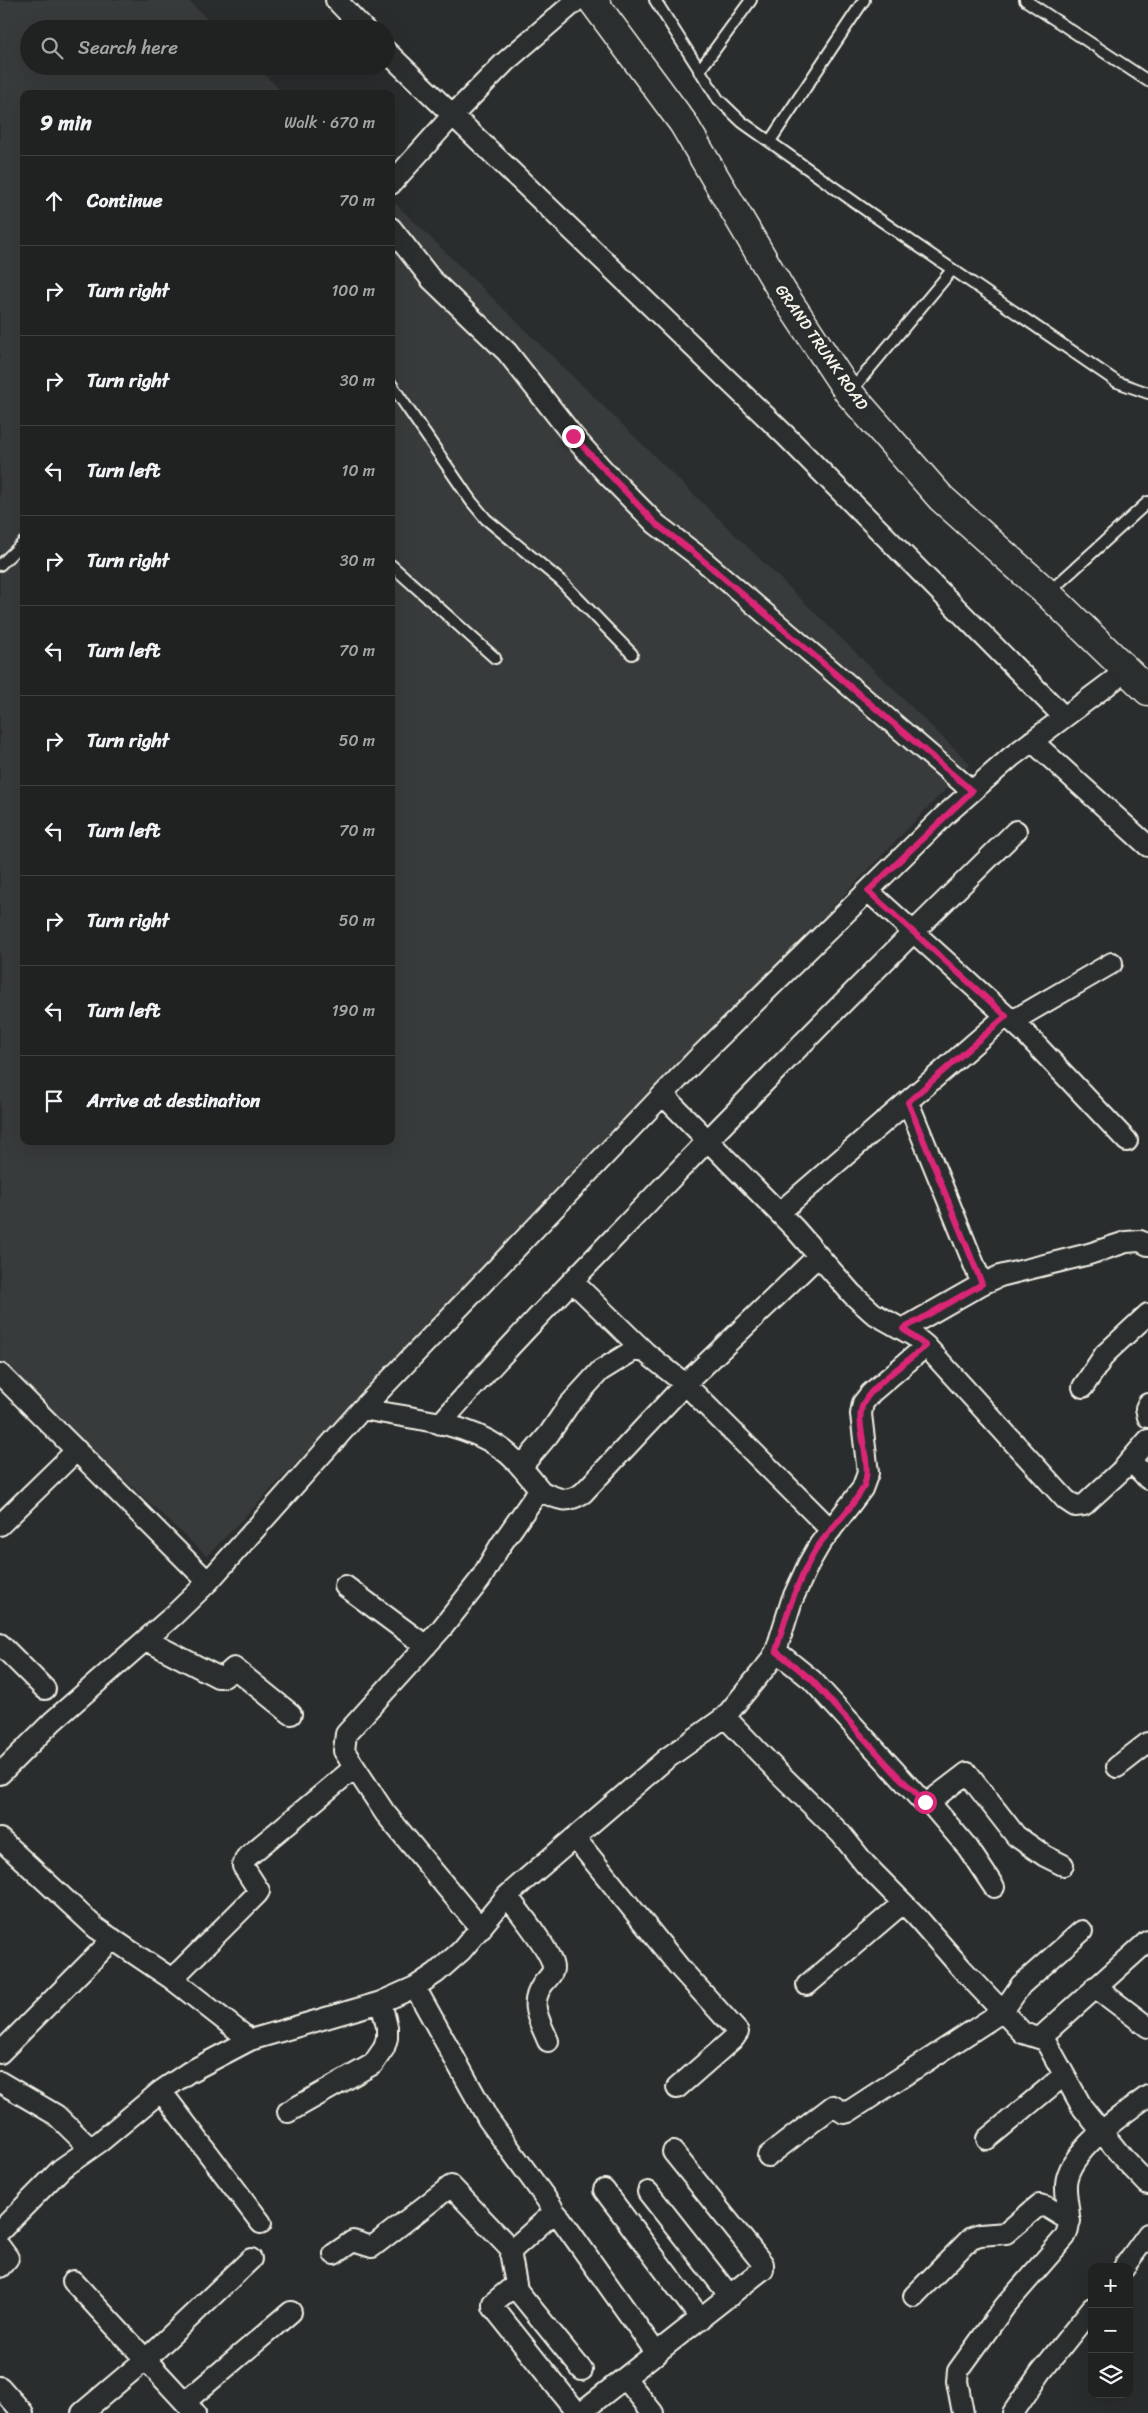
<!DOCTYPE html>
<html lang="en">
<head>
<meta charset="utf-8">
<style>
	:root { --surface:#202222; --page:#2d2f2f; --text:#f1f3f6; --muted:#a2a4a5; --line:#3d3f40 }
	body { margin:0; font-family:Sriracha,sans-serif; background:var(--page); color:var(--text) }
	.controls { position:absolute; right:15px; bottom:15px; display:grid; overflow:hidden; border-radius:10px; box-shadow:0 5px 20px #0002 }
	.controls button { width:45px; height:45px; display:grid; place-items:center; padding:0; border:0; border-bottom:1px solid var(--line); background:var(--surface); color:var(--text); font:25px sans-serif }
	.stop { position:absolute; width:15px; height:15px; margin:-11px; border:4px solid #db2777; border-radius:50%; background:#fff }
	.stop.end { background:#db2777; border-color:#fff; box-shadow:0 1px 5px #0008 }
	.list { margin:0; padding:0; list-style:none }
	h2 { display:flex; justify-content:space-between; align-items:center; height:65px; margin:0; padding:0 20px; font-size:21px }
	h2 small { font-size:16px; font-weight:400; color:var(--muted) }
	.list li { display:grid; grid-template-columns:32px 1fr auto; gap:15px; align-items:center; box-sizing:border-box; height:90px; padding:0 20px; border-top:1px solid var(--line) }
	.list b { display:block; font-size:19px; white-space:nowrap }
	.list em { font-size:16px; font-style:normal; color:var(--muted) }
	.icon { flex:none; width:28px; height:28px; fill:none; stroke:currentColor; stroke-width:2; stroke-linecap:round; stroke-linejoin:round }
	.map { position:relative; flex:none; width:1148px; height:2413px; overflow:hidden }
	.search { position:absolute; background:var(--surface); box-shadow:0 5px 20px #0002; left:20px; top:20px; width:375px; height:55px; display:flex; align-items:center; gap:12px; box-sizing:border-box; padding:0 18px; border-radius:28px; color:var(--muted); font-size:19px }
	.panel { position:absolute; background:var(--surface); box-shadow:0 5px 20px #0002; left:20px; top:90px; width:375px; height:1055px; border-radius:10px }
	.map>svg:first-child { display:block }
</style>
</head>
<body>
<div class="map">
<svg width="1148" height="2413" viewBox="0 0 1148 2413">
	<rect width="100%" height="100%" fill="#2a2d2e"/>
	<filter id="ink" filterUnits="userSpaceOnUse"><feTurbulence type="fractalNoise" baseFrequency=".02" numOctaves="2"/><feDisplacementMap in="SourceGraphic" scale="10" xChannelSelector="R" yChannelSelector="G"/><feConvolveMatrix kernelMatrix="1 2 1 2 8 2 1 2 1" color-interpolation-filters="sRGB"/></filter>
	<g filter="url(#ink)">
		<path fill="#373a3a" d="M0,0H188L217,29H29V66H256L284,94H24V1141H391V199L970,764L207,1556L0,1365Z"/>
		<g fill="none" stroke-linecap="round" stroke-linejoin="round">
			<g stroke="#f4f1e8" stroke-width="14">
				<path id="lane" d="M655,0L718,99L742,122L867,211L1117,382L1148,393
					M1025,0L1148,81
					M699,71L751,0
					M770,141L864,0
					M391,384L471,501L486,519L561,581L632,654
					M850,392L952,270
					M0,565L24,542
					M391,565L495,658
					M1048,593L1148,502"/>
			</g>
			<g stroke="#f4f1e8" stroke-width="24">
				<path id="street" d="M336,0L364,29
					M386,51L785,435L1064,717
					M391,184L453,115L505,62L577,0
					M391,228L431,279L507,352L573,436L605,472L656,524L698,556L972,791
					M1032,741L1148,846
					M868,891L1023,1031L1127,1141
					M663,1095L795,1229L852,1294L873,1313L914,1336L926,1346L1066,1500L1075,1506L1084,1505L1123,1469L1148,1440
					M908,1102L982,1284
					M779,1213L1006,1016L1016,1019L1112,963
					M572,1281L645,1352
					M903,1329L982,1284L1000,1276L1089,1254L1126,1242L1140,1241L1148,1245
					M0,1374L208,1582
					M1083,1387L1105,1354L1148,1314
					M1148,1404L1146,1408L1148,1417
					M362,1409C408,1418 461,1421 499,1447C517,1459 529,1477 542,1492
					M440,1424C510,1344 585,1268 659,1191C776,1069 895,949 1016,831
					M1131,1461L1148,1479
					M521,1467L549,1434L568,1406L600,1371L634,1350L645,1352L685,1384L831,1530
					M0,1525L77,1450
					M345,1586L426,1646
					M146,1640L218,1677H224L234,1668L291,1714
					M0,1644L45,1689
					M776,1651L812,1680L921,1800L929,1802L967,1773L1016,1836L1045,1856L1063,1865
					M725,1717L777,1771L841,1834L865,1864L916,1916L963,1970L1023,2033L1045,2040L1082,2107L1122,2157L1148,2184
					M1117,1767L1148,1743
					M0,1774L53,1721L174,1615L208,1582L362,1409L697,1059L944,816L1011,757L1126,671
					M929,1802L968,1848L994,1887
					M575,1838L680,1968L738,2032L734,2038L677,2088
					M0,1839L96,1928L172,1979L250,2040
					M507,1896C517,1909 553,1953 553,1968C553,1974 547,1979 543,1984C528,2005 539,2019 548,2041
					M481,1929L385,1813L344,1751L346,1734L442,1628L480,1580L500,1546L535,1496L542,1492C560,1499 565,1504 583,1493L685,1384L818,1256
					M172,1979L257,1894L259,1891L243,1866L246,1858L354,1768
					M807,1985L903,1903
					M415,1987L488,2119L552,2207L551,2215L512,2250L511,2257L517,2290L582,2370
					M1095,1987L1148,2027
					M1041,2037L1148,1941
					M0,2053L113,1939
					M0,2082L56,2115L90,2148
					M161,2091L261,2223
					M288,2112L373,2064L384,2048L387,2038V2027L381,2002
					M987,2139L1063,2076
					M768,2156L833,2106L844,2113L848,2112L1003,2011L1021,1985L1082,1931
					M604,2190L701,2319
					M648,2192L730,2296
					M553,2210L561,2219L657,2354
					M0,2231L61,2169L101,2141L161,2091L189,2072L250,2040L381,2002L415,1987L436,1973L461,1951L507,1896L525,1880L666,1759L725,1717L769,1663L776,1651L792,1600L809,1563L820,1544L862,1489L868,1473L861,1414L863,1403L871,1393L926,1346
					M0,2247L8,2258L0,2267
					M334,2254L353,2241L372,2247L451,2186L512,2250
					M1124,2267L1148,2234
					M73,2281L195,2413
					M515,2285L493,2303V2307L576,2411L580,2413
					M914,2296L971,2238L980,2235L1006,2233L1039,2205L1047,2207L1070,2221
					M625,2378L653,2413
					M0,2387L23,2413
					M185,2402L291,2312
					M82,2413L146,2359L251,2259
					M580,2413L763,2269V2264L673,2152
					M963,2413L957,2381L958,2371L1005,2306L1065,2237C1074,2219 1065,2203 1066,2184C1068,2151 1123,2114 1148,2096
					M1013,2413L1041,2372L1092,2308"/>
			</g>
			<g stroke="#f4f1e8" stroke-width="31">
				<path id="primary" d="M592,0L683,123L783,293L849,393L941,498L1047,593L1148,691"/>
			</g>
			<use href="#lane" stroke="#2a2d2e" stroke-width="10"/>
			<use href="#street" stroke="#2a2d2e" stroke-width="20"/>
			<use href="#primary" stroke="#2a2d2e" stroke-width="28"/>
		</g>
	</g>
	<g fill="none" stroke-linecap="round" stroke-linejoin="round" filter="url(#ink)">
		<path stroke="#db2777" stroke-width="6" d="M573,436L656,524L698,556L972,791L868,891L1006,1016L908,1102L982,1284L903,1329L926,1346C909,1360 874,1384 864,1402C852,1423 875,1462 863,1488C853,1507 834,1525 821,1542C799,1574 786,1614 776,1651L812,1680L896,1774L925,1802"/>
	</g>
	<g text-anchor="middle" dominant-baseline="central" stroke-width="4" stroke-linejoin="round" paint-order="stroke">
		<g font-size="16" fill="#f4f1e8" stroke="#2a2d2e">
			<text transform="translate(822 347) rotate(55)">GRAND TRUNK ROAD</text>
		</g>
	</g>
</svg>
<div class="controls">
<button>+</button>
<button>−</button>
<button><svg class="icon" aria-label="layers" viewBox="0 0 24 24"><path d="M12 4l9 5-9 5-9-5zM3 14l9 5 9-5"/></svg></button>
</div>
<div class="stop" style="left:925px;top:1802px"></div>
<div class="stop end" style="left:573px;top:436px"></div>
<div class="search"><svg class="icon" aria-label="search" viewBox="0 0 24 24"><circle cx="10" cy="10" r="6"/><path d="M15 15l6 6"/></svg>Search here</div>
<section class="panel">
<h2>9 min<small>Walk · 670 m</small></h2>
<ul class="list">
<li><svg class="icon" aria-label="ahead" viewBox="0 0 24 24"><path d="M12 20V5M6 11l6-6 6 6"/></svg><div><b>Continue</b></div><em>70 m</em></li>
<li><svg class="icon" aria-label="right" viewBox="0 0 24 24"><path d="M7 20v-9h11M14 6l5 5-5 5"/></svg><div><b>Turn right</b></div><em>100 m</em></li>
<li><svg class="icon" aria-label="right" viewBox="0 0 24 24"><path d="M7 20v-9h11M14 6l5 5-5 5"/></svg><div><b>Turn right</b></div><em>30 m</em></li>
<li><svg class="icon" aria-label="left" viewBox="0 0 24 24"><path d="M17 20v-9H6M10 6l-5 5 5 5"/></svg><div><b>Turn left</b></div><em>10 m</em></li>
<li><svg class="icon" aria-label="right" viewBox="0 0 24 24"><path d="M7 20v-9h11M14 6l5 5-5 5"/></svg><div><b>Turn right</b></div><em>30 m</em></li>
<li><svg class="icon" aria-label="left" viewBox="0 0 24 24"><path d="M17 20v-9H6M10 6l-5 5 5 5"/></svg><div><b>Turn left</b></div><em>70 m</em></li>
<li><svg class="icon" aria-label="right" viewBox="0 0 24 24"><path d="M7 20v-9h11M14 6l5 5-5 5"/></svg><div><b>Turn right</b></div><em>50 m</em></li>
<li><svg class="icon" aria-label="left" viewBox="0 0 24 24"><path d="M17 20v-9H6M10 6l-5 5 5 5"/></svg><div><b>Turn left</b></div><em>70 m</em></li>
<li><svg class="icon" aria-label="right" viewBox="0 0 24 24"><path d="M7 20v-9h11M14 6l5 5-5 5"/></svg><div><b>Turn right</b></div><em>50 m</em></li>
<li><svg class="icon" aria-label="left" viewBox="0 0 24 24"><path d="M17 20v-9H6M10 6l-5 5 5 5"/></svg><div><b>Turn left</b></div><em>190 m</em></li>
<li><svg class="icon" aria-label="arrive" viewBox="0 0 24 24"><path d="M6 21V4h12l-3 4 3 4H6"/></svg><div><b>Arrive at destination</b></div></li>
</ul>
</section>
</div>
</body>
</html>
